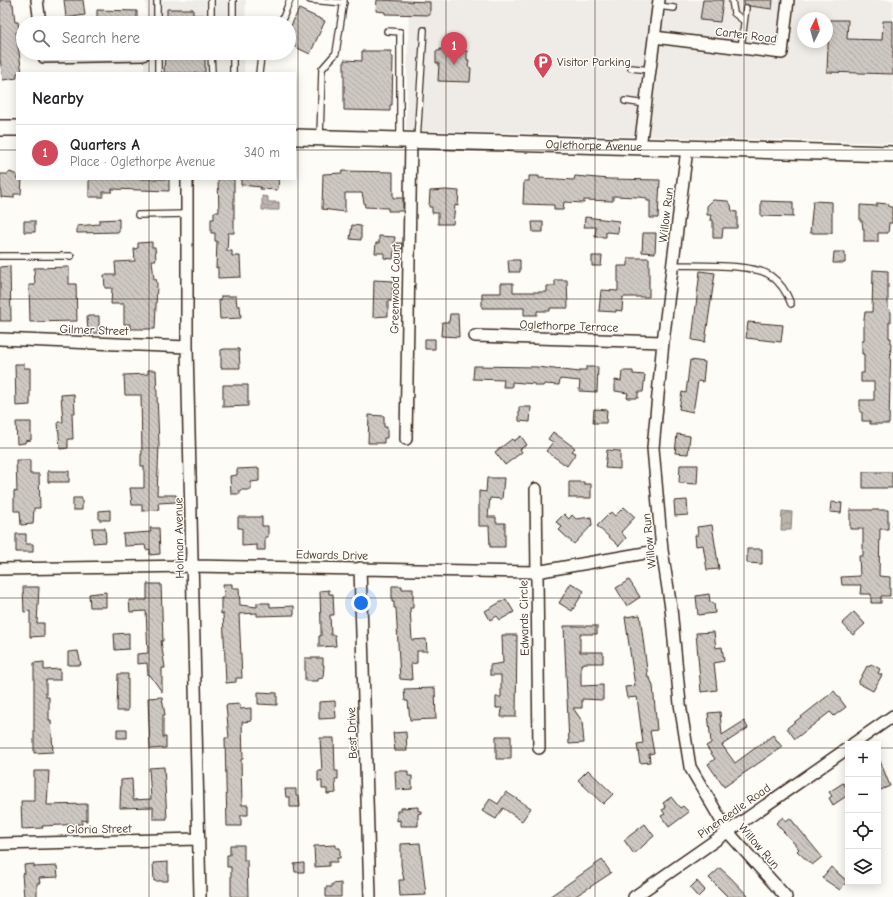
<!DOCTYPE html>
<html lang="en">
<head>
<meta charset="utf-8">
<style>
	:root { --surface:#fff; --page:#f6f6f6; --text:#202124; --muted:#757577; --line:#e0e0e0; --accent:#d1495b }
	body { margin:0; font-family:"Comic Neue",sans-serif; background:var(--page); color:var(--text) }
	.controls { position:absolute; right:12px; bottom:12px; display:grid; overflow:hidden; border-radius:0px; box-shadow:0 2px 10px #0003 }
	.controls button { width:36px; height:36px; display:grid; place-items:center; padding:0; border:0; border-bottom:1px solid var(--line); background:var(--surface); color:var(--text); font:20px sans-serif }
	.compass { position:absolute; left:797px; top:12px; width:36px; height:36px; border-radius:50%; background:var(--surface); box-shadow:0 2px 10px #0003; rotate:5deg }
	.you { position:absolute; left:361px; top:603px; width:14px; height:14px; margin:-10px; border:3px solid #fff; border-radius:50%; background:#1a73e8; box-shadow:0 0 0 6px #1a73e833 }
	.badge { display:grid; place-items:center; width:26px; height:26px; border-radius:50%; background:var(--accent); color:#fff; font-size:13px; font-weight:700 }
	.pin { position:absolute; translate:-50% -33px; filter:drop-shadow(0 1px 2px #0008) }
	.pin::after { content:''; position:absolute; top:21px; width:14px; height:12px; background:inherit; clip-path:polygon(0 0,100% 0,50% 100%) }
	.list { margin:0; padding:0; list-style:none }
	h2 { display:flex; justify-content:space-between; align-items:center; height:52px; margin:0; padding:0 16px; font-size:17px }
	h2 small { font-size:13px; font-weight:400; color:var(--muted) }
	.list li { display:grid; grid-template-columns:26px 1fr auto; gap:12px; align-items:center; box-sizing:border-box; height:56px; padding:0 16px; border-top:1px solid var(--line) }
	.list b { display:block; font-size:15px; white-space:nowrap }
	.list p { margin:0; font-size:13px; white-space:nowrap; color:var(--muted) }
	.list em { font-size:13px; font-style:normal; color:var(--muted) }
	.icon { flex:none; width:22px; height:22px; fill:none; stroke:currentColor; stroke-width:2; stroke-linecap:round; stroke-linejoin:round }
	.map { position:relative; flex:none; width:893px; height:897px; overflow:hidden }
	.search { position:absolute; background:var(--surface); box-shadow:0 2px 10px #0003; left:16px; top:16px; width:280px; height:44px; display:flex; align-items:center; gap:10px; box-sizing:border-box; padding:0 14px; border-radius:22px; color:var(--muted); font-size:15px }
	.panel { position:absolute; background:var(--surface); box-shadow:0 2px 10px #0003; left:16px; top:72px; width:280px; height:108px; border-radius:0px }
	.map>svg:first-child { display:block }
</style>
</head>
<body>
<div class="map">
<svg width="893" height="897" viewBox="0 0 893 897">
	<defs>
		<pattern id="water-waves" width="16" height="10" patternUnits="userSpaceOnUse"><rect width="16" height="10" fill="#bbb4ad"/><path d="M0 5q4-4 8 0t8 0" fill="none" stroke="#99938c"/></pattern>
		<pattern id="building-back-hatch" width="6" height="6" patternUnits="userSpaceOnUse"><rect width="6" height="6" fill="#cdc8c2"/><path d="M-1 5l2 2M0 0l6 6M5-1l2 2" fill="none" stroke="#b1aca6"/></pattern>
	</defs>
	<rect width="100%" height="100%" fill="#fdfcf7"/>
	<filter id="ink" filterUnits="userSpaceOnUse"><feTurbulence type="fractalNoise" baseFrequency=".025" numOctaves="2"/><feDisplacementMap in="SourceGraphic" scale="8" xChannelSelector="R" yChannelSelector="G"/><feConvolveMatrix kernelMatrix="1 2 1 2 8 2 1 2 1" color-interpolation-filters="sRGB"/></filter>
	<g filter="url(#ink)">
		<path fill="#efece7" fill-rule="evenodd" d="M146,0H246L245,23H146Z
			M409,0H893V143L406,130ZM803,18H827V42H803Z
			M145,53H245L244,73H109L144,72Z"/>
		<path fill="url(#water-waves)" stroke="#887d74" d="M262,196L268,197V202H279V210H262Z
			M782,511L792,512L791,530H781Z"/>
		<path fill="url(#building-back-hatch)" stroke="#3b2a1e" d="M0,0H11L12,4H13L15,22H18L19,32H16L22,73H17V78L3,80L0,59Z
			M64,0H83L85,15L66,18Z
			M377,0L430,2V15L385,14V12L376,11Z
			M703,0H723L720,22L700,20Z
			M744,0H773L772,9L750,6L744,4Z
			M167,9H193V15H204V23H167Z
			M299,9L325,21L310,54L289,44V30Z
			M97,10L137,11V23H97Z
			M829,20H848L847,39L882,40L883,21H893V74L827,72Z
			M440,49L467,51V60H469L468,67L471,68L470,82L438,81L439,63H436V51H440Z
			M362,51H391V57H393L392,105H390V111L344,110V60L362,61Z
			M165,54H205V73H164Z
			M342,171L393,172V198H403V211H388V208L365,207L362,193H345V212L322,209L323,174L342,173Z
			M10,172L17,175V179H22L21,194H14V198L1,197L0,174H8Z
			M529,176H539V178L574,180L575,176L609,179L660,180L658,218H650V201H647V198L638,197L613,196V201L584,200V203L564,202L563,210H554V205L523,204L524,181H529Z
			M89,179H169V191L112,189V192H103V197H89Z
			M218,179H234V233H228L227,251H232V256H240L241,277L218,278V267L216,268L217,241H215V233H211V219H214V212H219Z
			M241,179H279L278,188L277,190L260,189L261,187L241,185Z
			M446,190L459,191L458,206L455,205L453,224H438V213H432V207H429L430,191Z
			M713,200L728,201L731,205L732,211L737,212V228H723L722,238H713V220H710L711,215H707V206Z
			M761,201L793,202V217L761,216Z
			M813,201L832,202V233H810Z
			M877,203L889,204V207H892V223H889L888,233H878V242H864V229H863L862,221H860V205L877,206Z
			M585,217L619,221L618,233L606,232V237H595L596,227H584Z
			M119,219V232L77,233V226L99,224V220Z
			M24,221H35V232H24Z
			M532,222H543V232H533Z
			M352,225L361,226V240L350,239Z
			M643,233H656L655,253L642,252Z
			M379,236L395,237L394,243H402L401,251H394L393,259L384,258V253H375L376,243H379Z
			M152,242V247H155L156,260H152L154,279H156L157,284L155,329H130V324H124V304H111L112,288H105L104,275H116L115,262L135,261L134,249L138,248V243Z
			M834,252H845V263H833Z
			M592,256H602L601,266H592Z
			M628,258H649V297H623L622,311L616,310V312L599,311L601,290L618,291V266H628Z
			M508,260H520V272H509Z
			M10,266L11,321H0V267Z
			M69,267V284H76L77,321L30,322L29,285H35L34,268Z
			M873,270L888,271V308L891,312V322H889V338H891L889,424H870V421H862V412H860V400H874V382H861V373H864V354H862V341H864V319L865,312H872Z
			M700,271L715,273L705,342L692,340Z
			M374,280L393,281L392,301H388V316L373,317Z
			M555,280H567L568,308H550V311H537V315H524V308H482V293H501V283H513V292H547V286H555Z
			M221,296H236L237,306H240L241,318L220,319L219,300H221Z
			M450,314H458L459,337L441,336L442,322H449Z
			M87,316H99V333H88Z
			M748,322L783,325L781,342L746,338Z
			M425,339H435V349H425Z
			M224,349H239L240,368H221V350Z
			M690,360L705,362L703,382L698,381L693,412L679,409L682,392L686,393Z
			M15,364H24V368H30V405L16,406Z
			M474,366L537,367L580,372V370H586V367H598L597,392L579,391L580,381L560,379L559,385L544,384L543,386H535V384L512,382V387H503L504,380L473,379Z
			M148,370H156L159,444L157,495H176L177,502L158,503L159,510L142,511V505H132L130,488H144V466H141V454H142L141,395H125L124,375L148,374Z
			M622,371H633V374L645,375L643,392H638V398H627L628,393L615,391V380L621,381Z
			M223,385H248V406L223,407Z
			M74,394L75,413H72L73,439H68V448L60,449L58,422H63L61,395Z
			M519,407H531L530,422L519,421Z
			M594,409L607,410L606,423H593Z
			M369,415L384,416V427H387V438H384V443H368Z
			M16,422H31V440L25,441V443L17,444Z
			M553,432L575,448L572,451L576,453L567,466L546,451L553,442L548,439Z
			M677,434L690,436L688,454L675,453Z
			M521,436L527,445L520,449L522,452L505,465L495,452L512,439L514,441Z
			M607,450L620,451V469L605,468Z
			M16,460H30V474H39L40,508H34L33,524L21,525L20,511H14V491L17,492Z
			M680,465H698L697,484L679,483Z
			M259,468V481L251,482V490H240V494H231L230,476L237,475V469Z
			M48,471H69V482H48Z
			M863,472H892V488H863Z
			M487,478H504L502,499L490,498L488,517H496V523H505V547H490L489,526H479V491L486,492Z
			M569,482H584V484H591V498H569Z
			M73,498H82V510H73Z
			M687,500L688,515L675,516L674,501Z
			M831,502L842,503L841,513L830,512Z
			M624,507L635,517L621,532L626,538L619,546L597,526L611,512L615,516Z
			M110,510V520H99V511Z
			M850,510H888V529H880L879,576L890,577V596H881V603H871V594H860L861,585H842L841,577L860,576L859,556H863V529H850Z
			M564,514L569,519L572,515L576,519L591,517L592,525L574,544L559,530L562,527L556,522Z
			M238,517H262V526H268V537H265V550H257V545L242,546V528H238Z
			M712,525L719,569L707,570L703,545L696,546L695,535H698L697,527Z
			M92,528H105L106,542L93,543Z
			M150,528H159L160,554L150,555V549L146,550L145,545L124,546L123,534L151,532Z
			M16,534H26V544H33V552H16Z
			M747,549H762V564L747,563Z
			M629,580L640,597L627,606L616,588Z
			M571,583L584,591L572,611L559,603Z
			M147,584H161L163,641H161L165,668H162V692L150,675H148L147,663L137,664V654L148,653L146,611L130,612L129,600H147Z
			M223,584H232V588H239L240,605L257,607V603H270V607L294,606V615L257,616V613L239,614L242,678H236V682L226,683L223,613L221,614V598H224Z
			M392,586H402V589H413V608H410L412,640L426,639L427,651H417V663L411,664L412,680L400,679L396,608H394V602H392Z
			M23,587H39L37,623H44V636L30,637V611L24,612Z
			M329,590V594H333L334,615H330L331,635H335L336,646L319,647V636H321V626L320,591Z
			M106,592V607H90L89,594Z
			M709,594L710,602L714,603L715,613L698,615L696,596Z
			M506,599L514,612L500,620L497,616L490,620L485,611Z
			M854,612L865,624L853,635L842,623Z
			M640,615L648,678H650L653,686L657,730L650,731L654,753L649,754L650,762L640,763L637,744L643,743L637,697L627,698L625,687L635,686L625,617Z
			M564,626H597V634H580V652H603V663H584V664H581V686L603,685V700L582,699V708H573L582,721L584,743L569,744Z
			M714,632L716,648L722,647L724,661L714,663L717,690L701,692L696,633Z
			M129,633V649L115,650L114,634Z
			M502,635H517L516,717H501L502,708H496V697H501V675H490V665L503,663Z
			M78,651L81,665H68V652Z
			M305,658H323V665H324L323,678L318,679V681H305Z
			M44,662V670L60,669V680H46V697H49V720H51L53,752L34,753V663Z
			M871,664L880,669L878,673L882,675L873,691L858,683L867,666L869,667Z
			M118,674H128V711H117Z
			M435,688L436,719L410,720L408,701H405L404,689Z
			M834,691L846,707L834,716L830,712L795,739L787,728Z
			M258,692L277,693V705L258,704Z
			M162,697L165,715H163V737H166V748L150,749L148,698Z
			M335,701L336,718L319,719V702Z
			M240,704V709L251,708V721L242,722L243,759H241L242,805H248V815H241V826H227L225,738H229L226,705Z
			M720,712L722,735L744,721L748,728L722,745L735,763L773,735L782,747L724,787L708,764L715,759L706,746L711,743L708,713Z
			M117,729H127V738H117Z
			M406,732L407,751H395L393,733Z
			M496,736H511V759H496Z
			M320,738H334L335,771H338V779H335L336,793L327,794V789H322V781H318V771H322Z
			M878,756L890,786L878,791Z
			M164,767L167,819H153V807L120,808L121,780L132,779L133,800L151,799L149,768Z
			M588,770L613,794L603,804L578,780Z
			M34,771H49L47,805L87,804V821L82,820V824L42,826L43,828L22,829L21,801H34Z
			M395,771H408V776H412V789L396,790Z
			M843,783L848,791V795L833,805L829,798L832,796L829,792Z
			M285,789H296V796H299L300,807H290V797H286Z
			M506,792L531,808L522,821L503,808L496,819L482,811L490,799L498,804Z
			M671,797L680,808L683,806L689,812L669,827L661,816L665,814L662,810L666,808L663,803Z
			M418,807V811H421V813L418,814V826H400V820L397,821V811H401V808Z
			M783,817L786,821L790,818L822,857L812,865L797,851L799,849L776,823Z
			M645,824L654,836L634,854L624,840Z
			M420,843L426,895L400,896L399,880H404L401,865V844Z
			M230,845H244V860H247L248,897H231V867H227V855H230Z
			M336,845V848H340V858H337V862H329V866L315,867L314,846Z
			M602,860L611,873L590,887L574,897H549Z
			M168,862V881H154L153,863Z
			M304,863V872H295L294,864Z
			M34,864V867L57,866L58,877L39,878L40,883H37V897H24L22,874L25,873L24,865Z
			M831,867L847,881L840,890L822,878Z
			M720,868L731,878L749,897H728L709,878Z
			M697,881L705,890L698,897L690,888Z
			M341,883V897H326V887H332V884Z"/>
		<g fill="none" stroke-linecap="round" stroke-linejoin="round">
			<g stroke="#3b2a1e" stroke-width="8">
				<path id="lane" d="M157,0V23
					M211,0V23
					M233,0V23
					M310,0L344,3
					M732,0L734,13L744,21
					M658,6L674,8
					M281,23L290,0
					M387,31L400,32V140
					M741,48L746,8
					M158,53V73
					M211,53L212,73
					M631,68L650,70
					M233,73V53
					M259,73L261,57L263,53
					M625,101L646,104
					M320,137L322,69L336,53L344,0
					M417,140L424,30
					M138,215L187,214
					M0,256H71
					M673,265C696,266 753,263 771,276C781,283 787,293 791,304"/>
			</g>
			<g stroke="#3b2a1e" stroke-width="14">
				<path id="street" d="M37,0L40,23
					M654,37L782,53L788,0
					M43,53L44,57L143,55
					M640,147L659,0
					M687,149L663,342L653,448L662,550L671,608L680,704L690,767L728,832L786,897
					M187,179V347L200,897
					M475,336L663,342
					M0,339L187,347
					M406,439L411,140
					M536,489L539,748
					M360,568L370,897
					M0,569L192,566L536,572L662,550
					M853,744L893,716
					M0,844L199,839
					M634,897L848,748"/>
			</g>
			<g stroke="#3b2a1e" stroke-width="18">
				<g id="secondary">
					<path d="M0,128H17"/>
					<path id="s1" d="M295,137L893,154"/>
				</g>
			</g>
			<use href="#lane" stroke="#fdfcf7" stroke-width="5.5"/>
			<use href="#street" stroke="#fdfcf7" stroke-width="11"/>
			<use href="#secondary" stroke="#fdfcf7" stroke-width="15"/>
		</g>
	</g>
	<path fill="none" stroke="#3b2a1e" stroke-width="1" stroke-opacity="0.55" d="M149,0V23M298,0V897M446,0V897M595,0V897M744,0V897M149,53V73M0,150H17M295,150H893M149,179V897M0,299H893M0,448H893M0,598H893M0,748H848M878,748H893"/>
	<defs>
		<g id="parking-pin" transform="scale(1)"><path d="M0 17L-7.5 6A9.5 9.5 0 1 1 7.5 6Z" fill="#d1495b" stroke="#fdfcf7"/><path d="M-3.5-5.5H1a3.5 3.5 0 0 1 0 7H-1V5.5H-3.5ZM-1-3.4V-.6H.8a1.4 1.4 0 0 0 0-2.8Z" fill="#fff"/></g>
	</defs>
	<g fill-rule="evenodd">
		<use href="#parking-pin" x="543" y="62"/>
	</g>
	<g text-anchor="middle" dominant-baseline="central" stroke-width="3" stroke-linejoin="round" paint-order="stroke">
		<g font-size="12" fill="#3b2a1e" stroke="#fdfcf7">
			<text transform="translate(746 35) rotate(7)">Carter Road</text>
			<text stroke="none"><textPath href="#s1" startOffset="299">Oglethorpe Avenue</textPath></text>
			<text transform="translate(666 215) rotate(-83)">Willow Run</text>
			<text transform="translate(395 289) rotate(-89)">Greenwood Court</text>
			<text transform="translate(569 326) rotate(2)">Oglethorpe Terrace</text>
			<text transform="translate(94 330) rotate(2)">Gilmer Street</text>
			<text transform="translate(179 538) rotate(-91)">Holman Avenue</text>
			<text transform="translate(649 541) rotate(-96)">Willow Run</text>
			<text transform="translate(332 555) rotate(1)">Edwards Drive</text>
			<text transform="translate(524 618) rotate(-91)">Edwards Circle</text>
			<text transform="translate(352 733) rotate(-92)">Best Drive</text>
			<text transform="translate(734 811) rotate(-35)">Pineneedle Road</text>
			<text transform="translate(99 829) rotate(-1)">Gloria Street</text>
			<text transform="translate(759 846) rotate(49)">Willow Run</text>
		</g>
		<g font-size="12" fill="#3b2a1e" stroke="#fdfcf7" text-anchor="start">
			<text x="557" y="62">Visitor Parking</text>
		</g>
	</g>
</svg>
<div class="controls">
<button>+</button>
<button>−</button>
<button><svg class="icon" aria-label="locate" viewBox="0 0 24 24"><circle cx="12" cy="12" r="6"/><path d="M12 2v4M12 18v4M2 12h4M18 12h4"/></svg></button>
<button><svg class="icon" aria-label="layers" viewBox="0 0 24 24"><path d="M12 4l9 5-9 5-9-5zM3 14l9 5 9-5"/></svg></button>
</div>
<svg class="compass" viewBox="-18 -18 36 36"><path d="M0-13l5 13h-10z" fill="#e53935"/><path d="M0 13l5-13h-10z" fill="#757577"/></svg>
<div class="you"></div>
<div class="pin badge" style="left:454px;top:65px">1</div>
<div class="search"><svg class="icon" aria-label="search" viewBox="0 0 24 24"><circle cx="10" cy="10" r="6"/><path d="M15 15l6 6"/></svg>Search here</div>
<section class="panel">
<h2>Nearby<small></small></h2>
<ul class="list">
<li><span class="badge">1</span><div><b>Quarters A</b><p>Place · Oglethorpe Avenue</p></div><em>340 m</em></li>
</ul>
</section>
</div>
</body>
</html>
